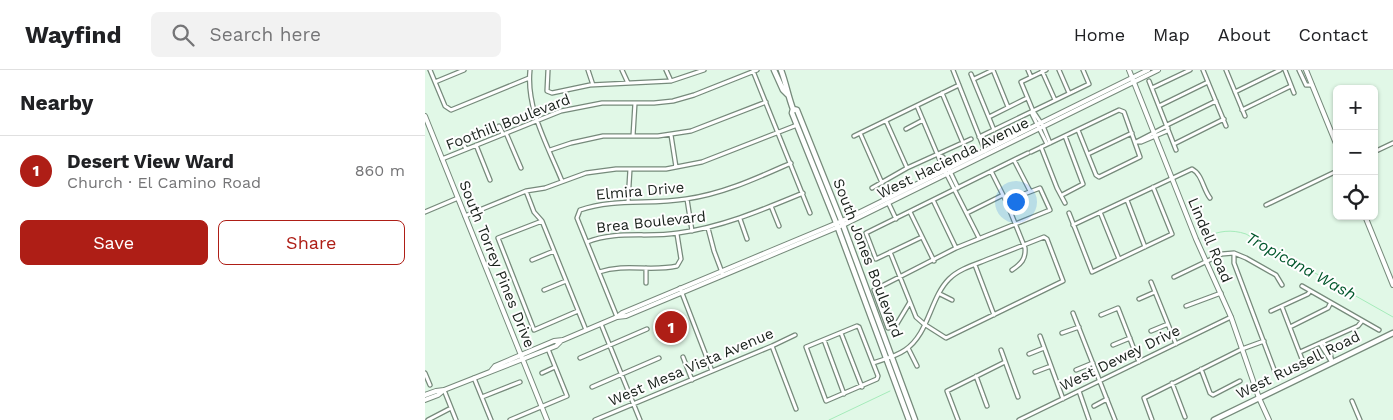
<!DOCTYPE html>
<html lang="en">
<head>
<meta charset="utf-8">
<style>
	:root { --surface:#fff; --page:#f2f2f2; --text:#202124; --muted:#757577; --line:#e0e0e0; --accent:#ae1e16 }
	body { margin:0; font-family:"Work Sans",sans-serif; background:var(--page); color:var(--text) }
	.controls { position:absolute; right:15px; top:15px; display:grid; overflow:hidden; border-radius:8px; box-shadow:0 1px 4px #0004 }
	.controls button { width:45px; height:45px; display:grid; place-items:center; padding:0; border:0; border-bottom:1px solid var(--line); background:var(--surface); color:var(--text); font:25px sans-serif }
	.you { position:absolute; left:590px; top:131px; width:18px; height:18px; margin:-12px; border:4px solid #fff; border-radius:50%; background:#1a73e8; box-shadow:0 0 0 8px #1a73e833 }
	.badge { display:grid; place-items:center; width:32px; height:32px; border-radius:50%; background:var(--accent); color:#fff; font-size:16px; font-weight:700 }
	.pin { position:absolute; translate:-50% -50%; border:2px solid #fff; box-shadow:0 1px 5px #0006 }
	.list { margin:0; padding:0; list-style:none }
	h2 { display:flex; justify-content:space-between; align-items:center; height:65px; margin:0; padding:0 20px; font-size:21px }
	h2 small { font-size:16px; font-weight:400; color:var(--muted) }
	.list li { display:grid; grid-template-columns:32px 1fr auto; gap:15px; align-items:center; box-sizing:border-box; height:70px; padding:0 20px; border-top:1px solid var(--line) }
	.list b { display:block; font-size:19px; white-space:nowrap }
	.list p { margin:0; font-size:16px; white-space:nowrap; color:var(--muted) }
	.list em { font-size:16px; font-style:normal; color:var(--muted) }
	.actions { display:flex; gap:10px; padding:15px 20px }
	.actions a { flex:1; padding:11px 0; border:1px solid var(--accent); border-radius:8px; text-align:center; font-size:18px; color:var(--accent) }
	.actions .main { background:var(--accent); color:#fff }
	.icon { flex:none; width:28px; height:28px; fill:none; stroke:currentColor; stroke-width:2; stroke-linecap:round; stroke-linejoin:round }
	.map { position:relative; flex:none; width:968px; height:350px; overflow:hidden }
	header { display:flex; align-items:center; gap:30px; box-sizing:border-box; height:70px; padding:0 25px; background:var(--surface); border-bottom:1px solid var(--line) }
	header strong { font-size:24px }
	nav { display:flex; gap:28px; margin-inline-start:auto; font-size:18px }
	.search { width:350px; height:45px; background:var(--page); display:flex; align-items:center; gap:12px; box-sizing:border-box; padding:0 18px; border-radius:8px; color:var(--muted); font-size:19px }
	main { display:flex }
	aside { flex:1; background:var(--surface) }
	.map>svg:first-child { display:block }
</style>
</head>
<body>
<header>
<strong>Wayfind</strong>
<div class="search"><svg class="icon" aria-label="search" viewBox="0 0 24 24"><circle cx="10" cy="10" r="6"/><path d="M15 15l6 6"/></svg>Search here</div>
<nav><a>Home</a><a>Map</a><a>About</a><a>Contact</a></nav>
</header>
<main>
<aside>
<h2>Nearby<small></small></h2>
<ul class="list">
<li><span class="badge">1</span><div><b>Desert View Ward</b><p>Church · El Camino Road</p></div><em>860 m</em></li>
</ul>
<div class="actions"><a class="main">Save</a><a>Share</a></div>
</aside>
<div class="map">
<svg width="968" height="350" viewBox="0 0 968 350">
	<rect width="100%" height="100%" fill="#e1f8e7"/>
	<g fill="none" stroke-linecap="round" stroke-linejoin="round">
		<path stroke="#a5ebba" stroke-width="1" d="M780,167C794,161 806,159 821,164L968,247
			M404,350L465,321"/>
		<g stroke="#768a7b" stroke-width="5.5">
			<path id="minor" d="M5,0L20,36L26,40L104,8
				M105,0C101,39 123,76 137,111
				M123,0L122,21L127,23L165,15L246,11L279,0
				M163,0L168,15
				M197,0L203,13
				M241,0L246,11
				M528,0L560,81
				M568,0L583,37
				M603,0L606,7
				M621,0L596,12L608,41L607,44L622,74
				M634,0L644,23
				M778,0L801,56
				M801,0L820,46
				M860,0L869,23
				M874,0L881,15H887
				M328,1L385,143
				M617,1L630,30
				M546,4L569,60
				M549,9L568,0
				M724,11L751,80
				M10,12L39,0
				M727,18L765,0
				M810,22L855,0
				M517,23L538,73
				M492,36L516,93L554,168
				M734,36L783,12
				M817,40L866,16
				M608,41L618,56L625,73
				M564,47L602,28
				M461,51L482,98
				M742,55L791,31
				M74,56L78,64
				M481,59L498,50
				M81,63L96,98
				M435,63L457,113
				M246,65L251,97
				M208,66L210,33
				M429,66L534,15
				M554,67L664,14L658,0
				M37,71L41,79
				M711,72H716L742,61L743,58
				M711,72L740,57L743,58
				M749,74L799,49
				M51,75L65,110
				M616,77L632,118L640,133
				M125,80L146,73L178,66H233L266,61L341,32
				M606,82L694,40L699,42L715,87L674,107L671,105L653,60
				M949,82L968,73
				M663,84L707,63
				M514,85L518,87L533,118
				M17,89L136,41L177,33H229L248,31L269,25L332,0
				M589,90L605,121
				M566,101L581,131L600,178C601,189 596,194 587,200
				M447,118L482,98L546,69
				M101,121L109,142L117,151L161,260
				M637,125L658,114L640,66
				M262,129L267,161
				M508,130L531,178
				M702,130L720,177
				M203,132L205,99
				M463,132L471,149
				M841,135L912,101
				M346,136L354,156
				M0,142L33,128
				M485,142L509,191
				M675,142L694,189
				M542,143L578,125
				M644,143L667,202L747,164L728,117
				M40,146L101,121L120,118L161,103L191,99H241L277,92L372,55
				M315,149L322,169
				M117,151L73,168L109,260L153,241
				M648,155L767,99C777,104 778,119 785,128
				M283,158L289,181L298,205
				M497,167L451,189L441,163L603,83
				M162,172C191,160 222,168 253,163C297,157 337,140 378,123
				M809,183V193L812,201L850,302
				M107,190L129,181
				M550,195L569,245
				M174,202C201,193 225,202 252,196L256,189L252,164
				M749,207L797,184L809,183L821,188L851,205L857,215
				M726,212L751,274
				M221,213V198
				M877,216L954,260
				M255,218L287,301
				M119,220L141,211
				M515,224L527,230
				M714,229L730,222
				M485,232L470,257L463,258L449,220L531,178L625,140L615,118L581,131
				M761,236L796,223
				M857,237L880,297
				M846,241L883,224L885,221
				M648,243L690,350
				M676,245L693,238L714,292
				M192,247L152,148L155,140C190,128 224,135 261,129C298,124 332,108 366,93
				M176,254L215,350
				M432,256L434,257L453,306L452,309L401,331L381,277Z
				M865,257L903,238L905,234
				M726,261L743,254
				M416,263L437,317
				M637,263L654,257
				M615,266L638,329
				M399,270L419,324
				M897,272C904,276 906,285 907,292
				M897,272L896,275L906,291
				M688,275L705,268
				M347,276L371,339
				M483,278L492,296
				M576,280L593,327
				M875,282L933,256L937,251
				M604,284L619,278
				M258,287L267,310
				M155,288L222,259
				M448,293C459,289 470,287 480,280C504,264 505,228 524,209C535,198 552,194 566,188C584,181 601,174 619,167L622,169L638,211L521,268L499,254L491,247L465,182
				M776,299L785,323L788,325L815,311
				M651,300L668,293
				M610,302L626,296
				M0,303L5,315
				M117,303L130,297
				M551,306L562,336
				M49,308L66,350
				M747,313L760,347
				M167,317L234,288
				M19,320L31,350
				M654,321L664,350
				M57,327L95,312
				M927,331L935,350
				M669,336L682,329
				M3,350L26,338
				M85,350L142,326L123,279
				M170,350L347,276L370,265
				M533,350L522,321L580,292
				M594,350L806,247
				M727,350L719,328L817,279L839,271"/>
		</g>
		<g stroke="#768a7b" stroke-width="6">
			<path id="tertiary" d="M704,0L771,169L806,247L834,328L844,350
				M881,0L912,76
				M940,146L968,215"/>
		</g>
		<g stroke="#768a7b" stroke-width="6">
			<path id="secondary" d="M0,46L122,350
				M192,247L197,243L417,151L723,0
				M66,301L70,296L129,271L138,270L192,247L201,246L418,155L733,0
				M0,325L11,321L19,320
				M0,330L13,325L19,320L131,276L136,271"/>
		</g>
		<g stroke="#768a7b" stroke-width="7">
			<path id="primary" d="M349,0L358,20L363,25
				M356,0C361,13 363,26 368,39L367,43L410,150L484,350
				M368,39L372,40L418,155L490,350
				M789,350L968,263"/>
		</g>
		<use href="#minor" stroke="#fff" stroke-width="3"/>
		<use href="#tertiary" stroke="#fff" stroke-width="4"/>
		<use href="#secondary" stroke="#fff" stroke-width="4"/>
		<use href="#primary" stroke="#fff" stroke-width="4.5"/>
	</g>
	<g text-anchor="middle" dominant-baseline="central" stroke-width="4" stroke-linejoin="round" paint-order="stroke">
		<g font-size="15" fill="#18201a" stroke="#fefefe">
			<text transform="translate(83 52) rotate(-21)">Foothill Boulevard</text>
			<text transform="translate(528 88) rotate(-26)">West Hacienda Avenue</text>
			<text transform="translate(215 121) rotate(-5)">Elmira Drive</text>
			<text transform="translate(226 152) rotate(-6)">Brea Boulevard</text>
			<text transform="translate(785 170) rotate(67)">Lindell Road</text>
			<text transform="translate(443 188) rotate(69)">South Jones Boulevard</text>
			<text transform="translate(72 194) rotate(68)">South Torrey Pines Drive</text>
			<text transform="translate(695 288) rotate(-26)">West Dewey Drive</text>
			<text transform="translate(873 295) rotate(-26)">West Russell Road</text>
			<text transform="translate(266 297) rotate(-23)">West Mesa Vista Avenue</text>
		</g>
		<g font-size="16" font-style="italic" fill="#00562b" stroke="#fefefe">
			<text transform="translate(876 196) rotate(29)">Tropicana Wash</text>
		</g>
	</g>
</svg>
<div class="controls">
<button>+</button>
<button>−</button>
<button><svg class="icon" aria-label="locate" viewBox="0 0 24 24"><circle cx="12" cy="12" r="6"/><path d="M12 2v4M12 18v4M2 12h4M18 12h4"/></svg></button>
</div>
<div class="you"></div>
<div class="pin badge" style="left:246px;top:257px">1</div>
</div>
</main>
</body>
</html>
